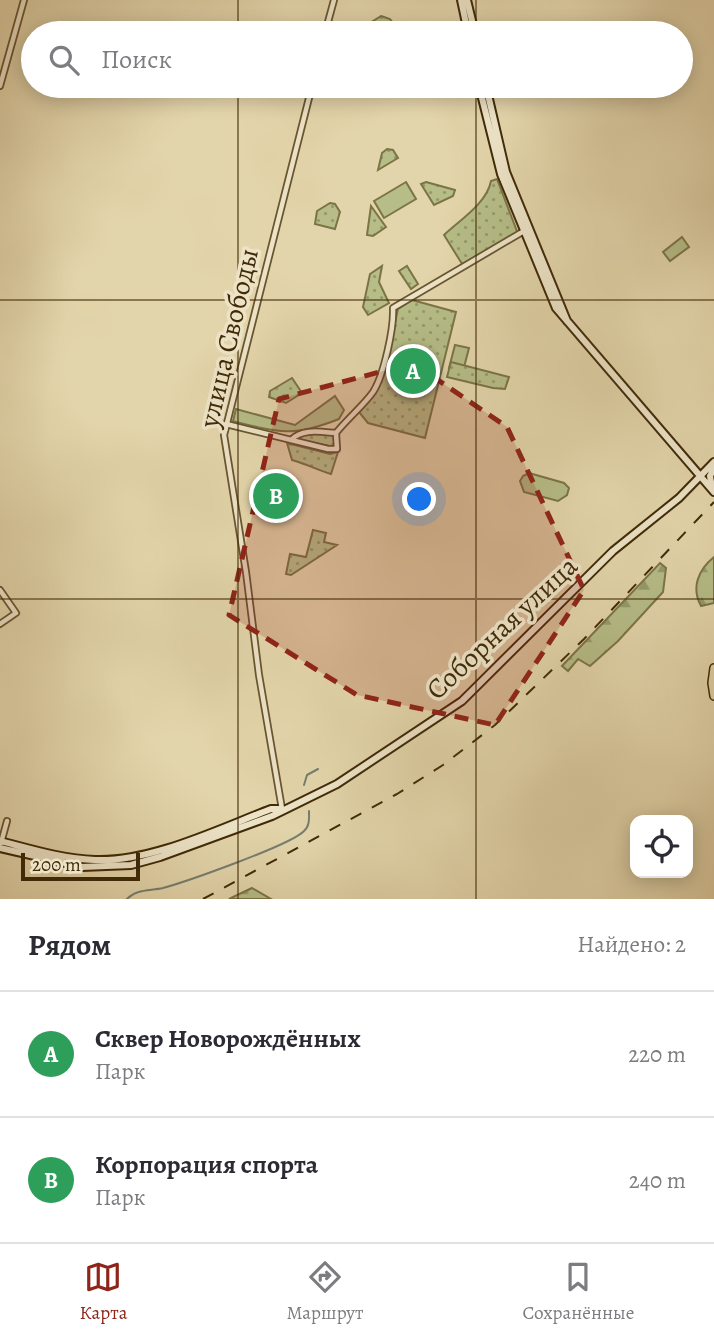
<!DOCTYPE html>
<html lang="ru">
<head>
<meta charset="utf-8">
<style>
	:root { --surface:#fff; --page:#f2f2f3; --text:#2b2b33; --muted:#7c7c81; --line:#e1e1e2; --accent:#8f2418 }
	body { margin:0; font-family:Alegreya,serif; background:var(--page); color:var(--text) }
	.controls { position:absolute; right:21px; bottom:21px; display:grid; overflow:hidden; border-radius:14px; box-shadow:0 4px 18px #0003 }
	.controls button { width:63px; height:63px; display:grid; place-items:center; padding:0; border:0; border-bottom:2px solid var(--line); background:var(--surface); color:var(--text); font:35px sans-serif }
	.scale { position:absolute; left:21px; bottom:18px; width:119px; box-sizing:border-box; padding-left:7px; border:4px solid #402a07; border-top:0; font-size:19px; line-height:24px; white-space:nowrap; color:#402a07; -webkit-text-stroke:5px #ede4c8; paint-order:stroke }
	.you { position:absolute; left:420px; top:500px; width:24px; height:24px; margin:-18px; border:5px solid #fff; border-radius:50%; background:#1a73e8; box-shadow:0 0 0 10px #1a73e833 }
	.badge { display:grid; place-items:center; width:46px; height:46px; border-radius:50%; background:var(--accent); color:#fff; font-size:23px; font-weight:700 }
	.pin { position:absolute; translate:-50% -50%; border:4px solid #fff; box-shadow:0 2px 7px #0006 }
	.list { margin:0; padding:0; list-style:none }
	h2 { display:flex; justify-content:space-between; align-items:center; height:91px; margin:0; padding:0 28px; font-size:30px }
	h2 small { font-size:23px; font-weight:400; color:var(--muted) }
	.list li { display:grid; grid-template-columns:46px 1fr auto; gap:21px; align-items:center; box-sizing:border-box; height:126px; padding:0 28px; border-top:2px solid var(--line) }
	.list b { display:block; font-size:26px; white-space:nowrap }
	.list p { margin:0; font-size:23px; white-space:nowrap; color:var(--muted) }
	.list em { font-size:23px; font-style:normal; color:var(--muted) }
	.icon { flex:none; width:38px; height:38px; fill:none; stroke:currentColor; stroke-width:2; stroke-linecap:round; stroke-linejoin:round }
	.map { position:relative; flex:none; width:714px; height:899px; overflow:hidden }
	.search { position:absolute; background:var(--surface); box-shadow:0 4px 18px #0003; left:21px; right:21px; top:21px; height:77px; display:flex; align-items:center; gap:18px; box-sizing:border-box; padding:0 24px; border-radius:38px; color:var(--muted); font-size:26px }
	.sheet { height:343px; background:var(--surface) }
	nav { display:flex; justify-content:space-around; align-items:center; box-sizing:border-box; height:98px; border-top:2px solid var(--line); background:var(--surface); font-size:19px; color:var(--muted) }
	nav a { display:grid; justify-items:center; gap:4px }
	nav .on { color:var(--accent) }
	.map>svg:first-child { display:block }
</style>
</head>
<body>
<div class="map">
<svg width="714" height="899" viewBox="0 0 714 899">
	<defs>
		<pattern id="forest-firs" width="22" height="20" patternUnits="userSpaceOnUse" patternTransform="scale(1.75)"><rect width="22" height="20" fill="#b6bd87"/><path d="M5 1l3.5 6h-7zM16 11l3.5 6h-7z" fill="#959a6c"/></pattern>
		<pattern id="cemetery-stones" width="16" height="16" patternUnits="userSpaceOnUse" patternTransform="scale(1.75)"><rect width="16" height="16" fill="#b6bd87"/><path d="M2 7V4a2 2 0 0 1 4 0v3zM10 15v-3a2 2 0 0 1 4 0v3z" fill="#959a6c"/></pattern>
		<pattern id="park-dots" width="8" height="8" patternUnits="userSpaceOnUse" patternTransform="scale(1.75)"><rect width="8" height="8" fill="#b6bd87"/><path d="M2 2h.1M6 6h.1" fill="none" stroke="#959a6c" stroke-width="1.8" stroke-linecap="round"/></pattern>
	</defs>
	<rect width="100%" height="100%" fill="#e3d5ab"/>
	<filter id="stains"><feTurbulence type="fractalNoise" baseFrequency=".00286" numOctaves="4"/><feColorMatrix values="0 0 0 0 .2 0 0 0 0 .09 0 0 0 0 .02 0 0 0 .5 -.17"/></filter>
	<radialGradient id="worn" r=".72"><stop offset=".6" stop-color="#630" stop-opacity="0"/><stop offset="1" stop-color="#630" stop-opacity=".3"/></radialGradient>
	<path fill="#b6bd87" stroke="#7b7447" stroke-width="2" d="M406,182L416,199L384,218L374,201Z
		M682,237L689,247L670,261L663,252Z
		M455,345L469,348L463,371L449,368Z
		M335,396L344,410L339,419C294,437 279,433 233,421L236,409L295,425Z
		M529,473L564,483L569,488L567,495L558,501L524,492L520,481L523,476Z"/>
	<path fill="url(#forest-firs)" stroke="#7b7447" stroke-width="2" d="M714,557V603L701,606C691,588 698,570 714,557Z
		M660,563L666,568L663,592L618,641L590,666L578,659L568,671L562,666Z"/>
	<path fill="url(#cemetery-stones)" stroke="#7b7447" stroke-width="2" d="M252,888L271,899H229Z"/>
	<path fill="url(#park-dots)" stroke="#7b7447" stroke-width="2" d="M381,16L390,19L398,30L397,33H354Z
		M387,149L393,150L398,158L378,170L382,153Z
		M497,179L518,234L464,267L444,235C460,220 487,203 491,181Z
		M426,182L455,190L453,196L434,205L421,184Z
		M330,203L335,204L340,212L335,229L315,224L317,211Z
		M371,206L386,227L373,236L367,235Z
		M382,266L379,282L389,303L368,315L363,307L370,274Z
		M407,266L418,284L411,289L399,271Z
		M412,300L456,312L425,438L368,423L359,412C387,380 389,349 398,309Z
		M451,362L509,377L505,389L493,388L447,377Z
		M292,378L302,393L286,403L269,397L270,391Z
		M317,433L333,435L336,440L335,447L294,439L303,434Z
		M287,443L330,454L338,452L331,474C317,470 307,464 292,460Z
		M275,476L285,479L276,516L266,513Z
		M313,530L326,533L324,542L337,545L291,575L286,574L290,554L306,557Z"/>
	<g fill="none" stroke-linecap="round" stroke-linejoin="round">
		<path stroke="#767e6f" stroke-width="2" d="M304,785L307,775L318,769
			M127,899C136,889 150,891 163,888C185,882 291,845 304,831C310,826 309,818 309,811"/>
		<g stroke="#695530" stroke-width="8">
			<path id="street" d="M325,33L334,0
				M0,86L24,0
				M226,424L328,449H337L336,433C347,419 364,405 373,392C384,375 394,328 393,308L524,231
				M291,440C302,428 321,432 336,433
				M0,590L16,613L0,624
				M282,809L259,675L246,572L224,435L312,86
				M1,843L7,821"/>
		</g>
		<g stroke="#402a07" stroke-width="10">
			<path id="secondary" d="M461,0L468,33
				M467,0L475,33
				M479,86L501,174L556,308L714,492
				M486,86L506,172L567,321
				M712,488L710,476L714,468
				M0,841C31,849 63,859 95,860C152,862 218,829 271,809H280
				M0,848L82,867L131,865L160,857L272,816L337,784L462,701L613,551L679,498L714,462"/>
		</g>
		<g stroke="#402a07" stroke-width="10">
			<path id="primary" d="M714,668L712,683L714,696"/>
		</g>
		<use href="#street" stroke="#ede4c8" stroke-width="4.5"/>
		<use href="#secondary" stroke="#ede4c8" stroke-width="6"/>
		<use href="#primary" stroke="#e3d5ab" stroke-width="7"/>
		<path stroke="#402a07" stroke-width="2" stroke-dasharray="12 12" stroke-linecap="butt" d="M203,899L397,794L443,765L495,725L584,639L714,502"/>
	</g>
	<path fill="#8f2418" fill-opacity="0.2" stroke="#8f2418" stroke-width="5" stroke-dasharray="14 9" stroke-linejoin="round" d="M413,363L507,427L584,590L495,725L357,695L229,615L279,399Z"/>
	<path fill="none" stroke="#402a07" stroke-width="2" stroke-opacity="0.55" d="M238,0V33M476,0V33M238,86V899M476,86V899M0,300H714M0,599H714"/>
	<g text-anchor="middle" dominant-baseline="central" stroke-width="7" stroke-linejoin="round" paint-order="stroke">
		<g font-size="28" fill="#402a07" stroke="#ede4c8">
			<text transform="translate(229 338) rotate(-77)">улица Свободы</text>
			<text transform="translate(502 628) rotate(-43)">Соборная улица</text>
		</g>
	</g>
	<rect width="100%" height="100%" filter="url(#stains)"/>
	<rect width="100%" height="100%" fill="url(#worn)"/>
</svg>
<div class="controls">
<button><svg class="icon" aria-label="locate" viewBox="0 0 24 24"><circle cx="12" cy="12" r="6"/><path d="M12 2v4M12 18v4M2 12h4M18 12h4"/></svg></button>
</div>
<div class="scale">200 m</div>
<div class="you"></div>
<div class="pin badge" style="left:413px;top:371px;background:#2e9e5b">A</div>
<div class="pin badge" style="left:276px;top:496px;background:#2e9e5b">B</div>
<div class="search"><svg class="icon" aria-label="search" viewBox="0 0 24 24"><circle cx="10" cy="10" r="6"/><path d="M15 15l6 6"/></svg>Поиск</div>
</div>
<section class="sheet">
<h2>Рядом<small>Найдено: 2</small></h2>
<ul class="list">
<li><span class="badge" style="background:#2e9e5b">A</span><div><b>Сквер Новорождённых</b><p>Парк</p></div><em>220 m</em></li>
<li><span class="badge" style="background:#2e9e5b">B</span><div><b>Корпорация спорта</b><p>Парк</p></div><em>240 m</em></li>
</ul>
</section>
<nav>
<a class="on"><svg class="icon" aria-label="map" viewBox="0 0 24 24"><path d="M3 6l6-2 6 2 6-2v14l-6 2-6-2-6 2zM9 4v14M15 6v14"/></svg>Карта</a>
<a><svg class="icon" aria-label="directions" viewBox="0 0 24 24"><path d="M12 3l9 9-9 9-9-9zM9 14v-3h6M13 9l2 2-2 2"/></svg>Маршрут</a>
<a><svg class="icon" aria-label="saved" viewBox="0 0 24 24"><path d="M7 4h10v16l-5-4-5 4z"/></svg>Сохранённые</a>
</nav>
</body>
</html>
